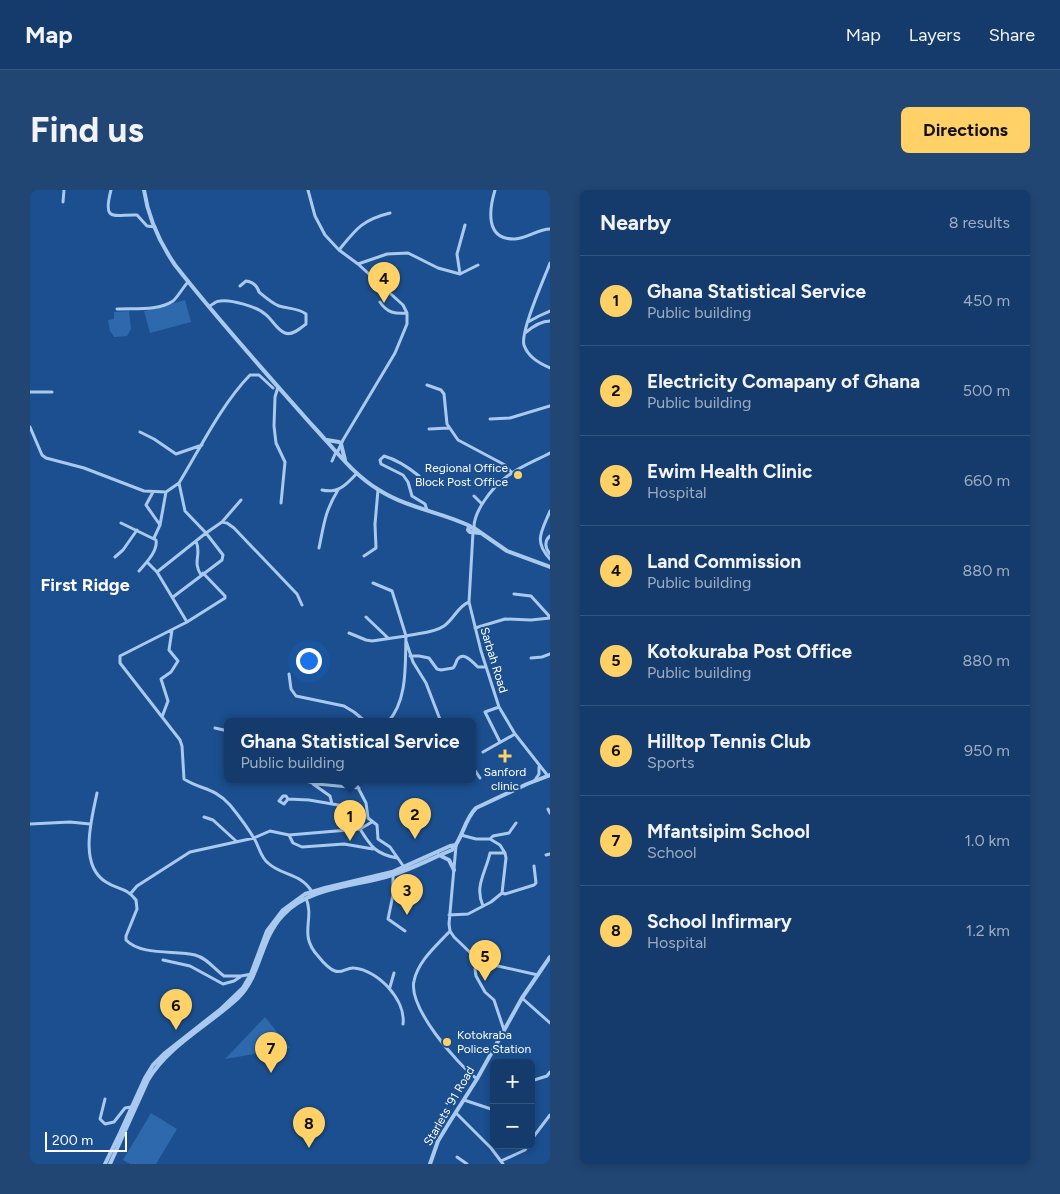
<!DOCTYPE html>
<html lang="en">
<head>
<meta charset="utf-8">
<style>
	:root { --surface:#143b6b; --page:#214673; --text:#f1f3f6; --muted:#9dadc1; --line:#33557e; --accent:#ffd166 }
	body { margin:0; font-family:Figtree,sans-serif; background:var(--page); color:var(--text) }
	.controls { position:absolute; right:15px; bottom:15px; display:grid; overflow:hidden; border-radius:8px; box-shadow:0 2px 8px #0003 }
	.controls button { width:45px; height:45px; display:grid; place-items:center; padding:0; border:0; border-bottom:1px solid var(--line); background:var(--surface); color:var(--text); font:25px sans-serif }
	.scale { position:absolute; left:15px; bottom:12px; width:82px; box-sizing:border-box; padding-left:5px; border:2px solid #fff; border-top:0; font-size:14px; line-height:18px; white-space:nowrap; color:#fff; -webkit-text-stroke:4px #1b4f8f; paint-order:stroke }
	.you { position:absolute; left:278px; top:470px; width:18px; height:18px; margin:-12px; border:4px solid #fff; border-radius:50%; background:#1a73e8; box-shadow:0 0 0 8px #1a73e833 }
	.badge { display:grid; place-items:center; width:32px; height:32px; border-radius:50%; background:var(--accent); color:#111; font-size:16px; font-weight:700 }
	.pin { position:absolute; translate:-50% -41px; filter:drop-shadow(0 1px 2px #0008) }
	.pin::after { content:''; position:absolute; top:26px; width:18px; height:15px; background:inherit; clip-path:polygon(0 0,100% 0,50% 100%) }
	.popup { position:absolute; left:194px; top:528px; width:252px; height:65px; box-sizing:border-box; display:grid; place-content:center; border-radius:8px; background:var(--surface); filter:drop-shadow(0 1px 4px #0005); font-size:16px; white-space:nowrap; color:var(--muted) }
	.popup b { font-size:19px; color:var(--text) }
	.popup::after { content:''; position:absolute; left:50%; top:100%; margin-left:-10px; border:10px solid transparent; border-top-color:var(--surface) }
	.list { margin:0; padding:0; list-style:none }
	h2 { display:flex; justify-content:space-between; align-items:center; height:65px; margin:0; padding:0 20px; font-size:21px }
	h2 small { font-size:16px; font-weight:400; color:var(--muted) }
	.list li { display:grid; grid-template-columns:32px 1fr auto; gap:15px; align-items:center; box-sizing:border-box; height:90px; padding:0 20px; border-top:1px solid var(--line) }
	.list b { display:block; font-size:19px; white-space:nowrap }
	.list p { margin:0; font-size:16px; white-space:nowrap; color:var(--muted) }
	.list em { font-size:16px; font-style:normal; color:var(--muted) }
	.map { position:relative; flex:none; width:520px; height:974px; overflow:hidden; border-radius:8px }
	header { display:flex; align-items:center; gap:30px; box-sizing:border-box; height:70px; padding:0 25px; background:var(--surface); border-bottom:1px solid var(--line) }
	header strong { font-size:24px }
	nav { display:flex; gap:28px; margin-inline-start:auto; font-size:18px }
	.intro { display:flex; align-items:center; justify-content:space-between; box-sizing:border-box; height:120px; padding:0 30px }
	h1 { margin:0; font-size:35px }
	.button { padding:12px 22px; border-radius:8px; background:var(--accent); color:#111; font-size:18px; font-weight:700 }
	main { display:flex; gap:30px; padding:0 30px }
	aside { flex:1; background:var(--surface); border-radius:8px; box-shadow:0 2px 8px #0003 }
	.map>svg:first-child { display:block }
</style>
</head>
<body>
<header>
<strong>Map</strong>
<nav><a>Map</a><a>Layers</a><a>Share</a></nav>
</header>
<div class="intro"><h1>Find us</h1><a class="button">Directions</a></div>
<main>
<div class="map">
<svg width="520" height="974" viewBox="0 0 520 974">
	<rect width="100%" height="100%" fill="#1b4f8f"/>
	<path fill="#2e69ad" d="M155,110L161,132L120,143L114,121Z
		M99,121L101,139L97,146L84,147L80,141L78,130L84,129V122Z
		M235,827L260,858L195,869Z
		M121,923L147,939L126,974H100L93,970Z"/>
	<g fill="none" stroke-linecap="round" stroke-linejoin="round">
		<path stroke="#a9c9ee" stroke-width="3" d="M81,0C72,34 85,24 107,25L117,36L125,37
			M278,0L285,26L295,45L309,60L328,74L373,115L377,123V134L365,163L313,250L307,263
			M465,0C459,20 455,50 485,49C498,48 508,39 520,39
			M33,12L34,0
			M309,60C326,39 332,30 360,23
			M520,73C514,89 490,142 494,155C498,167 509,173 520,178
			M328,74L357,64L378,63L408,78L430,84L448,75
			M430,84L427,64L435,35
			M350,112C357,123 365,124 377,123
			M180,116C183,114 186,111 190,111C201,109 227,117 235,124C242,129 247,140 255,143C262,146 271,138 276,134V124C268,118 259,119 249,116C242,113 235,107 229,102C227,95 223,92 216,91L210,96
			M87,119C105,118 128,121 143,111C147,108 154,96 158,92
			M498,132L509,126L520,121
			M495,143C502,137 510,131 520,131
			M397,195L411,200L414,204L417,234L428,250L475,275L482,283
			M248,197L245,207L244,236L246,253L255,272L251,313
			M243,198L229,185H220C191,215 171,257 149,293L155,321L176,343L127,382L157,432L90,466V473L150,550L152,556L154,589C171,600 184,597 200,615C209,626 218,638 225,650C229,657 231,668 238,673C252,686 271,683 282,702
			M0,202H22
			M460,229L480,228L520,216
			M0,237L12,265L16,268L54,278L114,301L136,302L149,293
			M399,239L419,238
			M110,242L124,249L146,264L172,255
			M302,271L306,262
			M389,286C378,277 368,270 354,266L350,270L351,274L373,285L378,292L382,306L395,314L397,320
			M292,300C308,304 317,294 327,283
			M123,302L116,315L130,335
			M444,306L452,314
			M520,321C512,341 503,351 520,369
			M192,332L197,333L204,338L267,404L272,415
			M91,333L126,350C128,361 116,373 109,381
			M444,337C444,321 462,298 475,288C488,277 505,271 520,263
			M443,342L439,412L451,461L469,517L485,544L518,586
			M520,346C514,351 515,358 520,364
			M124,348L130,335L136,302
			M166,351C172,365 162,371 171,385
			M289,358C294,334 295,321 308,300
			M334,366L346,358L345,334L348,300
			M85,367L93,360L107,340
			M117,372L127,382
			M343,393L362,401L376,446C388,443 404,443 414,436C424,429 428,416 439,412
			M484,404L501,406L520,427
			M143,407L192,370L193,365L176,343L192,332L211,310
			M336,427L358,448
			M157,432L195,408V406L173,383
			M445,438L475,429L501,430L520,428
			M319,443L336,450L342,451L376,446C375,474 378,510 358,532
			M376,451L383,472L396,493L411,532
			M380,466H389L399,468L407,479L411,480L423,478C425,476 426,473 427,470C434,460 443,473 448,477H455
			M501,468L512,467L520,464
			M259,484L261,499L266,506L314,516L324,522L336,532
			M469,517L455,522L470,552
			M132,527L138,511L131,489L141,482L148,471L139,460L142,440
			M185,538L198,541
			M453,562L485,544
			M442,576L450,588
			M272,590L287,594L329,598
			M324,590L336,613L338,628L347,635L348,649L360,657L374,677
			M505,590L509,584V577
			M283,594L300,606L302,614
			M67,603C62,628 48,675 76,692C88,700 96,697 106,710L107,719L96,746V750C111,766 146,760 165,765C177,768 184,779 194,786H211L222,784
			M258,609L254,614L249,611L253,606H256L258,609L279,610L314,616L323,627L330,639L342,632
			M518,619L520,623
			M174,627L183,630L206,651
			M0,634L40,632L60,634
			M259,645L263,653L272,657L314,654L343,659
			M431,645L446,649H460L470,655L475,663L476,668L472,703
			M460,649L463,646L479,643L486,633
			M426,656L419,734L420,741L424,747L450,772L445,779L446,786L455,802L464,810L474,840
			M516,665L520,664
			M363,683V705L358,729L375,741
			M101,703L107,696L160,662L224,648L240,641L259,645L330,639C341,657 346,664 367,668
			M276,708C285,730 268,744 288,766C292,771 299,779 305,781C312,784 317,777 324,778C348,780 376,810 373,834
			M453,716C444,696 456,682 460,663H475
			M419,725L438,724L461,712L472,703L475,704L504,695L506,693L504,676
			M420,741C407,755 388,771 384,791C378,817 426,873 447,889
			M133,770L160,776L193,794L204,791L210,787
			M450,772L508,785
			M360,797L364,783
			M492,808L520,833
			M501,891L517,886L520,882
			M75,909L70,929L75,934L84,932L95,918L101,917
			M434,910L464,920
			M426,923L461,958L473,974
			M501,950L520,925
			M427,967L437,974
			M471,971L495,960L498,955"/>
		<path stroke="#a9c9ee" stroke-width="4" d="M114,0C118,27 130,53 145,75C188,130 235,182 281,234C302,256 322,284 349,300C377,318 411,322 440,336
			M297,250L309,252
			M311,254L315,270
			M444,338L477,361L520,377
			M443,342L444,338L439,337L438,340L440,342L450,343
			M409,665L419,670L424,680
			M75,974L90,943L115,888L123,875L135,863L191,819L213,798L221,784L237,741L253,720L275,704L295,698L362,682L420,656L426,655
			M80,974L118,890C138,856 179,835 208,808C231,786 230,749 253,725C280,696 326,697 362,685C382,679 402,668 422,660C433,648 434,630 446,618L497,594L520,585
			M400,974L408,951L419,933L447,889L492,808L520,767"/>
	</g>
	<g fill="#ffd166" stroke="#1b4f8f" stroke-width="2">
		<circle cx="488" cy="285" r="5"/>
		<path d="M472.5 558.5h5v5h5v5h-5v5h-5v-5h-5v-5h5z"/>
		<circle cx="417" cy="852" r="5"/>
	</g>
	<g text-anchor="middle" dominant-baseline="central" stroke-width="4" stroke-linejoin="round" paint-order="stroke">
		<g font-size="12" fill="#fff" stroke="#1b4f8f" text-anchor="end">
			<text x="478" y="278">Regional Office<tspan x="478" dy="14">Block Post Office</tspan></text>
			<text x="475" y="582" text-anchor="middle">Sanford<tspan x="475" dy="14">clinic</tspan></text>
			<text x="427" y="845" text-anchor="start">Kotokraba<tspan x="427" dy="14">Police Station</tspan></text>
		</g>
		<g font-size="12" fill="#fff" stroke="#1b4f8f">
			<text transform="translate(464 470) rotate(73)">Sarbah Road</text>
			<text transform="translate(419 916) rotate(-60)">Starlets '91 Road</text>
		</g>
		<g font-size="18" font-weight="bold" fill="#fff" stroke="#1b4f8f">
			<text x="55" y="395">First Ridge</text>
		</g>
	</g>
</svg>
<div class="controls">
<button>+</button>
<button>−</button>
</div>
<div class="scale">200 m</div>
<div class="you"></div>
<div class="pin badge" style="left:320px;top:651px">1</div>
<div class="popup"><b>Ghana Statistical Service</b>Public building</div>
<div class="pin badge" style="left:385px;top:649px">2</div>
<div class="pin badge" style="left:377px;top:725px">3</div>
<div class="pin badge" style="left:354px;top:113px">4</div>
<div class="pin badge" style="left:455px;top:791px">5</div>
<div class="pin badge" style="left:146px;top:840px">6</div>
<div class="pin badge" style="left:241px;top:883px">7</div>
<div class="pin badge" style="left:279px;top:958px">8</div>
</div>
<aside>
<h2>Nearby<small>8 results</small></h2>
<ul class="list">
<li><span class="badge">1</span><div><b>Ghana Statistical Service</b><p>Public building</p></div><em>450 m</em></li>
<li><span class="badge">2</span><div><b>Electricity Comapany of Ghana</b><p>Public building</p></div><em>500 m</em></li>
<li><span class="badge">3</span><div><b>Ewim Health Clinic</b><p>Hospital</p></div><em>660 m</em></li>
<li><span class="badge">4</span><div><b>Land Commission</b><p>Public building</p></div><em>880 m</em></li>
<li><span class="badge">5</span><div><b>Kotokuraba Post Office</b><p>Public building</p></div><em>880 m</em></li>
<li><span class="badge">6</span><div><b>Hilltop Tennis Club</b><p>Sports</p></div><em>950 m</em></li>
<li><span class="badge">7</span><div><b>Mfantsipim School</b><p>School</p></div><em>1.0 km</em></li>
<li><span class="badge">8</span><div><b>School Infirmary</b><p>Hospital</p></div><em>1.2 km</em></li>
</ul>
</aside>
</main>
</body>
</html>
